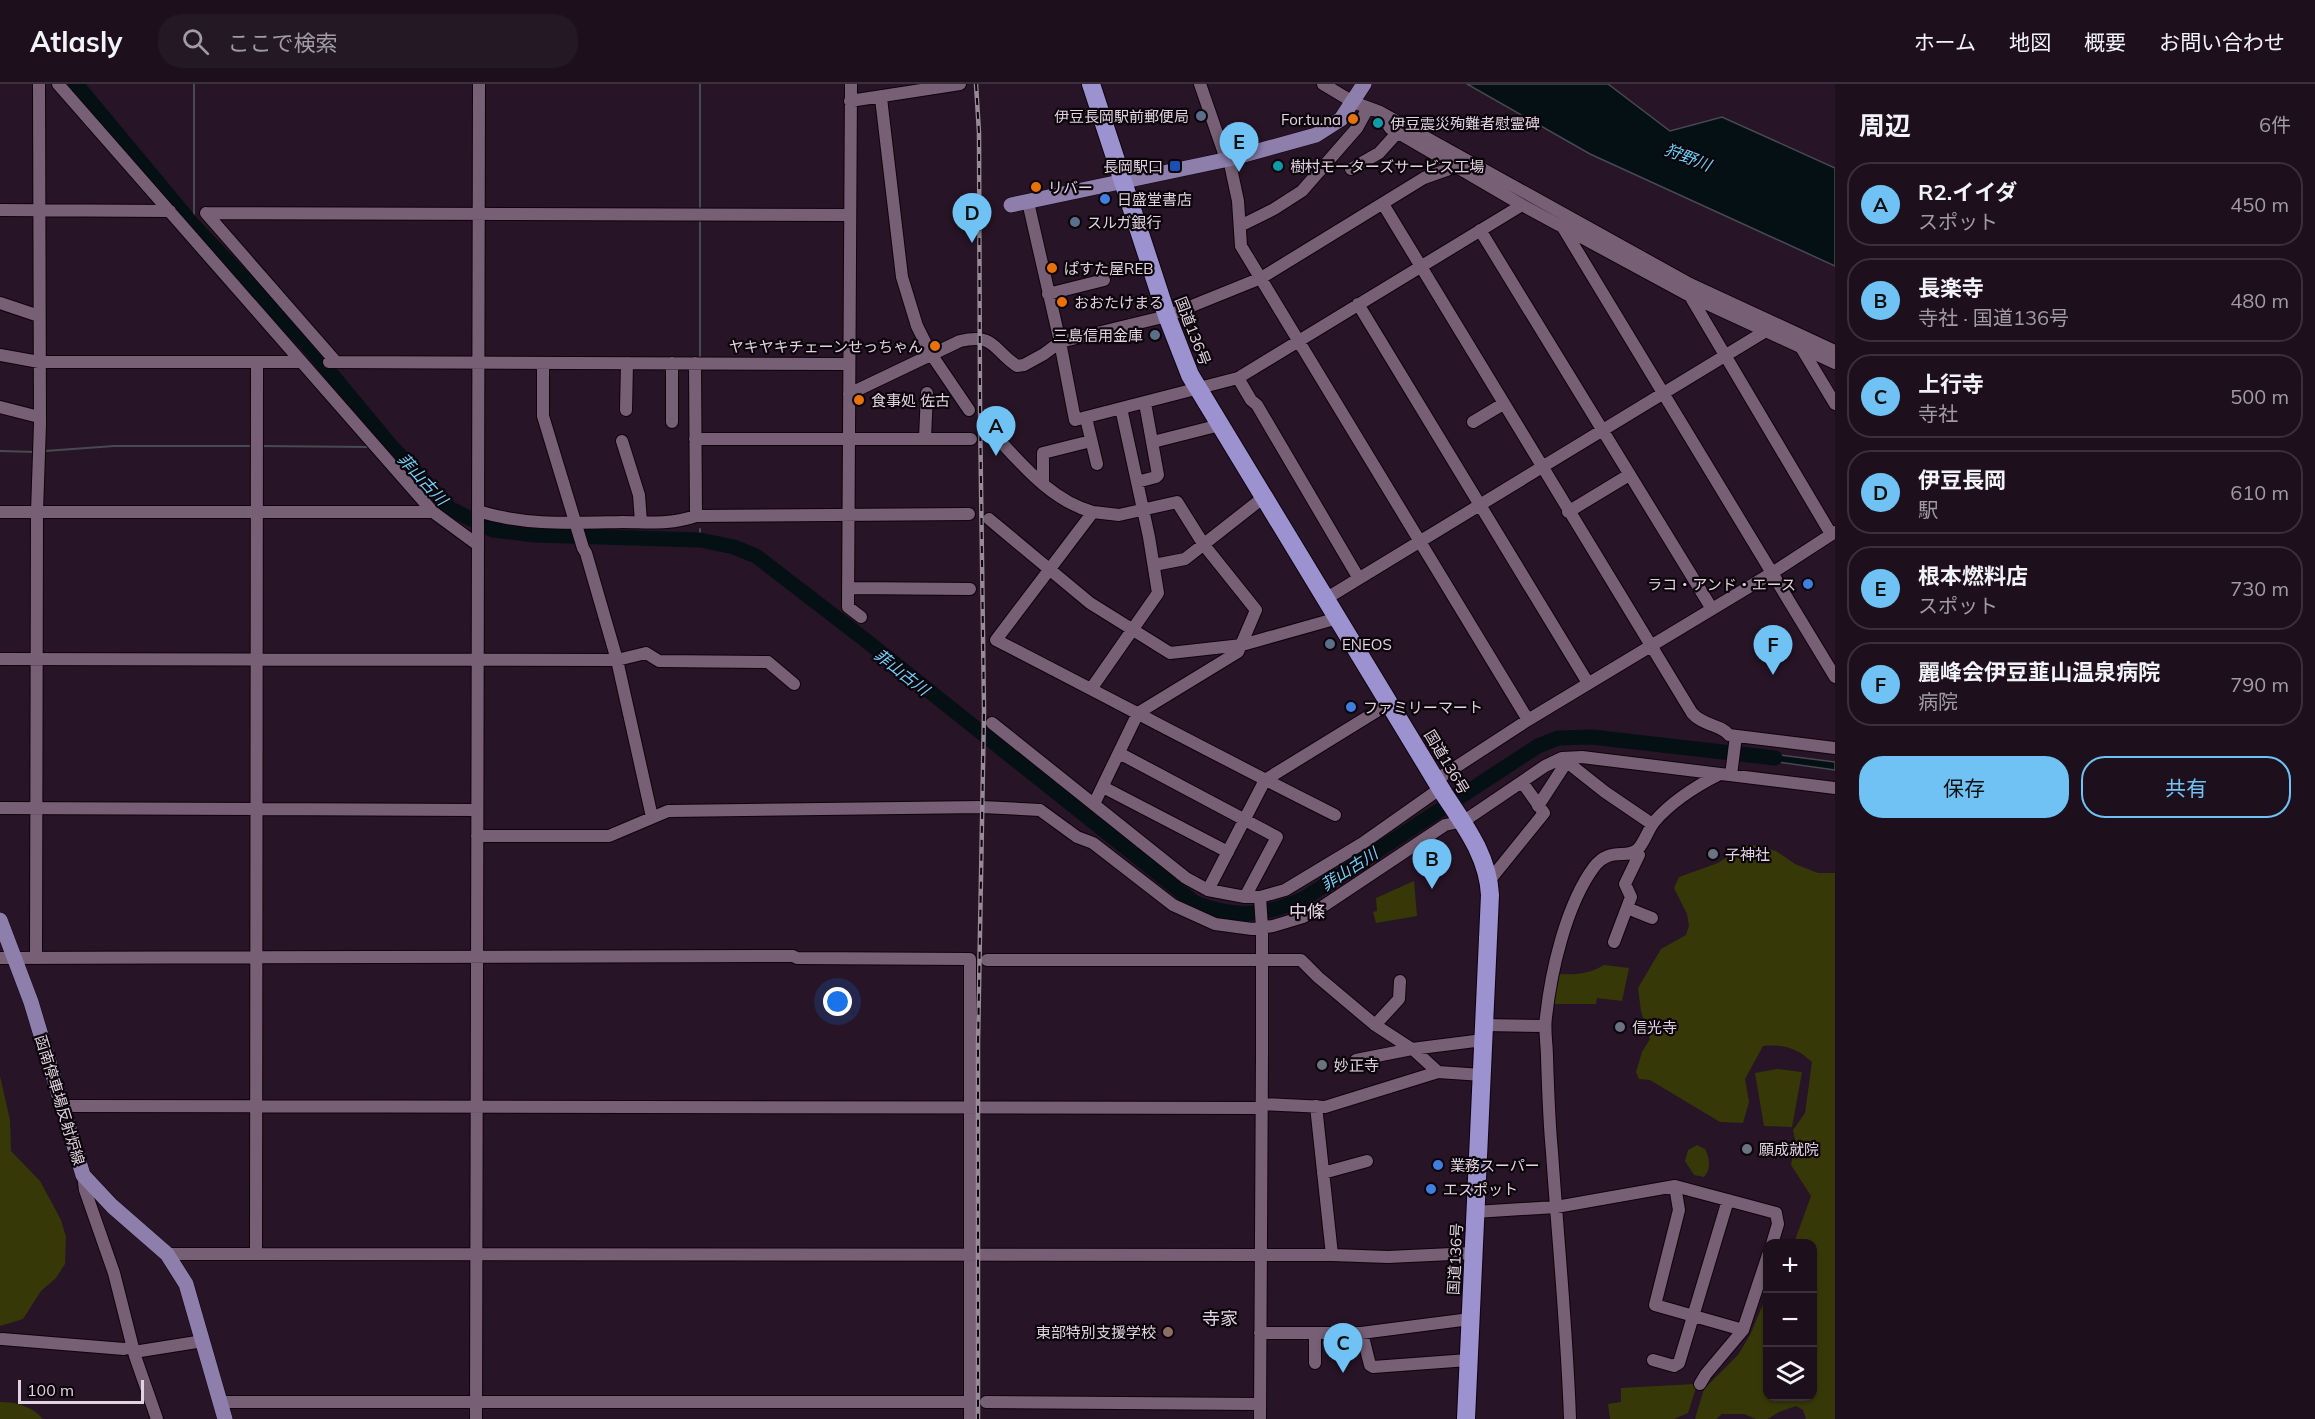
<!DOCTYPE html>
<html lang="ja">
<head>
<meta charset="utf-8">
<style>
	:root { --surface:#1d0f1c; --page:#251825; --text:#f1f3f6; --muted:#a09ca3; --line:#3b2f3b; --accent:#70c2f4 }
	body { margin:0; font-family:Mulish,"Noto Sans JP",sans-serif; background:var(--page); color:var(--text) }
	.controls { position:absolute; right:18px; bottom:18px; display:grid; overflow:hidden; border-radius:12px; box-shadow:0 2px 4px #0004 }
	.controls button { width:54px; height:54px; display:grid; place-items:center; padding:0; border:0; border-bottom:2px solid var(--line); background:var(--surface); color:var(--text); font:30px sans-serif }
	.scale { position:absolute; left:18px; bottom:15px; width:126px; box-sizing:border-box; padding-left:6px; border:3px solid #e1d3df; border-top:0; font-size:16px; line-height:21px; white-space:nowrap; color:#e1d3df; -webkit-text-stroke:4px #0b040b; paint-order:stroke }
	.you { position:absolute; left:838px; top:918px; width:21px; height:21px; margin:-15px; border:4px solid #fff; border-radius:50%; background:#1a73e8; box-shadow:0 0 0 9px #1a73e833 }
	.badge { display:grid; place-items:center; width:39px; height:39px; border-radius:50%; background:var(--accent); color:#111; font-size:20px; font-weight:700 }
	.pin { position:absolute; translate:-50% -50px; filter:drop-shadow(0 2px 3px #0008) }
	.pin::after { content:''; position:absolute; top:32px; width:21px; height:18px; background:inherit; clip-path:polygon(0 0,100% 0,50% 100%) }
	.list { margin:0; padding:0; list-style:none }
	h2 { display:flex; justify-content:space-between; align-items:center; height:78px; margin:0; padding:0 24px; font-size:26px }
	h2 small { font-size:20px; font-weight:400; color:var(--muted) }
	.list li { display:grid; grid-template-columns:39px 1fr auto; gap:18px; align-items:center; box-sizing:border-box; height:84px; margin:0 12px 12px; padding:0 12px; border:2px solid var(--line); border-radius:24px }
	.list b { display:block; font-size:22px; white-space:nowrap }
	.list p { margin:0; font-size:20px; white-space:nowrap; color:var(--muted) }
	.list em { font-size:20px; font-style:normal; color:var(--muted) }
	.actions { display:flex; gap:12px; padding:18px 24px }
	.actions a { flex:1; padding:14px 0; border:2px solid var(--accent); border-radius:24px; text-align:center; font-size:21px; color:var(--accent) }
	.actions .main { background:var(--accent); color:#111 }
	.icon { flex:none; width:33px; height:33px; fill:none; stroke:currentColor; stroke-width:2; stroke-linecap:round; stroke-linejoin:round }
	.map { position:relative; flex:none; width:1835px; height:1335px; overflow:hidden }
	header { display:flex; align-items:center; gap:36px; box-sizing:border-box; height:84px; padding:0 30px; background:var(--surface); border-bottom:2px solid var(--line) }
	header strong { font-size:28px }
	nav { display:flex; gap:33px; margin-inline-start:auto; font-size:21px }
	.search { width:420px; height:54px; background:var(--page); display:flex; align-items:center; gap:15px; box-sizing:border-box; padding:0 21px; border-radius:24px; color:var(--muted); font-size:22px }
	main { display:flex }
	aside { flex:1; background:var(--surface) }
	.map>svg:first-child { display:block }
</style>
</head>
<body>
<header>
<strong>Atlasly</strong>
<div class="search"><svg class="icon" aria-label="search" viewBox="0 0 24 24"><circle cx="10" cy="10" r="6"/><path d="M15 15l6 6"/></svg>ここで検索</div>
<nav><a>ホーム</a><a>地図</a><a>概要</a><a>お問い合わせ</a></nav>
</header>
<main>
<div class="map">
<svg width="1835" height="1335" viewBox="0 0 1835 1335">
	<rect width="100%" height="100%" fill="#271426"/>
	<path fill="#363907" d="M1753,761L1776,767L1795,780L1818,789H1835V1335H1806L1803,1326L1796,1322L1779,1328L1768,1335H1756L1744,1330H1722L1716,1335H1695L1704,1305L1738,1271L1750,1251L1767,1211L1768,1312H1812V1160L1794,1159L1811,1112L1791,1081L1795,1056L1793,1046L1805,1029L1812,978C1797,964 1784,960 1763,962L1745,995L1749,1018L1743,1039L1720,1038L1650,996L1639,995L1636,988L1642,968L1650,955L1641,927L1638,904L1661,865L1686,851L1689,842L1687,830L1674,804L1679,793L1718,779L1743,762Z
		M1414,797L1417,832L1376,839L1373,828L1377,827L1376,814Z
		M1604,881L1629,884L1622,917L1597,914L1596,920H1552L1559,890C1576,891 1589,890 1604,881Z
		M1777,985L1802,988L1792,1043L1764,1042L1755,989Z
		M0,992L10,1036L11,1067L40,1097L61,1136L66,1153L65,1180L56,1194L41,1207L23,1235L0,1242Z
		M1697,1061L1705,1065C1710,1074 1711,1085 1704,1093L1694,1091L1685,1077L1688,1066Z
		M1694,1300L1696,1304L1688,1329L1674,1335H1610L1608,1320L1621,1318V1304Z
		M0,1318C16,1318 32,1322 43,1335H0Z"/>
	<path fill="#051015" stroke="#474a52" stroke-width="1.5" d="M1467,0H1608L1670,47L1722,33L1835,84V182L1590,70Z
		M1756,668L1835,678V686L1756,675Z"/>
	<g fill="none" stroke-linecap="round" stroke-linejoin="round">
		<path stroke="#474a52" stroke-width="2" d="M700,126V0
			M700,135V276
			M194,142V0
			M261,362L369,363
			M384,363H392
			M0,367L36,368
			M45,367L114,362H252
			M700,445V456"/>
		<path stroke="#051015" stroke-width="15" d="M76,0L194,142L309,263L392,363L451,425L493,446L535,451L700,456L734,463L756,472L864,555L1195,819C1237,835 1265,832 1305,814L1538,662L1558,654L1592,653L1775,674"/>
		<g stroke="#0f020f" stroke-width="14">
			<path id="minor" d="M58,0L433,428
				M851,0L848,523L861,533
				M1200,0L1226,75
				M1323,0L1353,18L1380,28L1690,200L1835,267
				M881,14L902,193L917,242L931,270L969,326
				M850,17L960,0
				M1381,29L1390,44L1522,121L1690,212L1835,279
				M1229,75L1238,117L1241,162L1528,636
				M1351,85L1379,69L1398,48
				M1028,118L1060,258L1075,336L1238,294L1522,121
				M1383,120L1692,629C1703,642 1722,641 1729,651L1835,664
				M0,126L170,127
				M206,129L850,131
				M206,129L336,278
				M1240,142L1274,125L1302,107L1357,44L1368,24
				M1562,142L1835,593
				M1480,146L1712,525
				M1048,210L1104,196
				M1690,212L1831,450
				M0,219L39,232
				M1358,220L1588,599
				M1802,265L1835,320
				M0,271L39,278H301
				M329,278L849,280
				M695,279L696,432
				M543,280V332L583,464L586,469L617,576L652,733
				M1238,294L1251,316L1257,321L1358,493
				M849,310L960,257C995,249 993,266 1017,282L1024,281L1044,270L1060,258L1167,232L1261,194L1424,94L1455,83
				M0,323L39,333
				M626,326L627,279
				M1086,334L1097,380
				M672,338V279
				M1473,338L1503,320
				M986,342C1017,374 1048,416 1093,428
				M925,354L927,309
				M695,355H971
				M622,357L639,411L641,438
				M1153,358L1220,341
				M1137,398L1156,393L1158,391L1145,319
				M1043,400V369L1091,357
				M478,427C525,442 573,439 622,438C649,438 669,441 696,432L969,430
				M0,428H433L478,461
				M1568,428L1629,391
				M989,435L1090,519L1170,569L1242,561L1338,534
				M1154,481L1185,475L1264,413
				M849,504L970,505
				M1327,514L1764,248
				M0,575L617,576L646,569L659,577L768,578L794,600
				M1091,605L1158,509L1149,453L1121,324
				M992,639L1186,794L1208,806L1245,813H1260L1285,806L1363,759L1441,704
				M1119,669L1277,753L1245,813
				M1562,674L1605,708L1652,740
				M1731,691L1736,652
				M1436,696L1528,636L1772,489L1835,448
				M1103,703L1228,768
				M1094,720L1138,629L1238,568L1256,526L1204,461L1177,418L1119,431L1093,428L996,556C1109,614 1221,674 1335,731
				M1538,722L1566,679
				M0,724L477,726
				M477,752H609L668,727L982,723L1040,726L1077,753L1093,759L1173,821L1215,840L1252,845L1273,842L1303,833L1325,821L1445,741L1464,737L1545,682L1562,674L1582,673L1835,704
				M1489,797L1544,729L1522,698
				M1208,806L1265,696L1390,619
				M1260,813L1262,844V968L1260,1335
				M1627,824L1652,834
				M1614,858L1631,813L1625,800L1639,771L1637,766
				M36,873L37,428L40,340L39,0
				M0,874L793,872L797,874L970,875V1335
				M987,876H1301L1318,893L1375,941L1415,967L1438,988L1482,991
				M1375,941L1399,915L1400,897
				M1484,941L1545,942
				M1356,976L1412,965L1483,956
				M1262,1020L1325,1023L1438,988
				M61,1022L1262,1024
				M1316,1022L1332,1171
				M1323,1089L1367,1077
				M83,1091L85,1106L114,1189L135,1272L157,1335
				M1675,1102L1679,1126L1655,1221L1743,1246
				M1475,1128L1556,1123L1675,1102L1776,1129L1778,1140L1772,1160
				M167,1170L1332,1171L1388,1173L1473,1169
				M256,1170L257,278
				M1260,1249H1361L1470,1235
				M1362,1249L1370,1281L1373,1283L1468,1276
				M2,1255L124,1265L133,1263
				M134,1268L203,1257
				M1653,1276L1674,1282L1679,1279L1728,1116
				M1315,1279V1249
				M1700,1300L1706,1290L1743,1246L1768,1171
				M220,1318H970
				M986,1318L1260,1320
				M476,1335L479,0
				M1570,1335C1567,1246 1558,1157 1552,1068C1549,1037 1548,1005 1547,973C1547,960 1544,946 1546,933C1551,887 1566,821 1594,783C1610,762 1627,776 1638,765C1645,757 1648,746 1654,738C1672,717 1696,702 1720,690"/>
		</g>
		<g stroke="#0f020f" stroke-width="16">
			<path id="major" d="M1011,121L1229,75L1316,51L1341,35L1364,0
				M0,836L31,918L83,1091L112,1122L167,1170L186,1200L225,1335"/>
		</g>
		<g stroke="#0f020f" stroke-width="20">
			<path id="highway" d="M1091,0L1167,232L1190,291L1444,710C1465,742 1488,772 1490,811L1466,1335"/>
		</g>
		<use href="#minor" stroke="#776075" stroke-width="12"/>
		<use href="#major" stroke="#8d7eac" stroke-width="15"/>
		<use href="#highway" stroke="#9c92d0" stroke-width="18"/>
		<g stroke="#998998" stroke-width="4.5">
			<path id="rail" d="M976,0L979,49L980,325L984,627L978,960V1335"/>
		</g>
		<use href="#rail" stroke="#0b040b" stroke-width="2" stroke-dasharray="7" stroke-linecap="butt"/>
	</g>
	<g fill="#5c6f8a" stroke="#0b040b" stroke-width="2">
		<circle cx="1201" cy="32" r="6"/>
		<circle cx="1075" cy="138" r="6"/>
		<circle cx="1155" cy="251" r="6"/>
		<circle cx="1330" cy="560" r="6"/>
	</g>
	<g fill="#e8710a" stroke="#0b040b" stroke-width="2">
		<circle cx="1353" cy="35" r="6"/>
		<circle cx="1036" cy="103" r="6"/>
		<circle cx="1052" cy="184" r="6"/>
		<circle cx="1062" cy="218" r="6"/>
		<circle cx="935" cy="262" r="6"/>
		<circle cx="859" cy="316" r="6"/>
	</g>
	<g fill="#0f9aa8" stroke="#0b040b" stroke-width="2">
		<circle cx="1378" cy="39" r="6"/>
		<circle cx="1278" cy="82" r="6"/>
	</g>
	<rect fill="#1a4fb4" stroke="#0b040b" stroke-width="2" x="1169" y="76" width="12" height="12" rx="3"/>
	<g fill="#3f7fe0" stroke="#0b040b" stroke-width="2">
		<circle cx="1105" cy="115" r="6"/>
		<circle cx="1808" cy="500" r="6"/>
		<circle cx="1351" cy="623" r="6"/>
		<circle cx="1438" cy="1081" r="6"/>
		<circle cx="1431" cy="1105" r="6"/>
	</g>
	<g fill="#6b7280" stroke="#0b040b" stroke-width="2">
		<circle cx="1713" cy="770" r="6"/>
		<circle cx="1620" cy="943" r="6"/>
		<circle cx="1322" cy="981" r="6"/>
		<circle cx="1747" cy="1065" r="6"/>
	</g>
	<circle fill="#8d6e63" stroke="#0b040b" stroke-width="2" cx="1168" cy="1248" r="6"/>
	<g text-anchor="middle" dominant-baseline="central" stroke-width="4.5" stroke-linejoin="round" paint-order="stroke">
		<g font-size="15" fill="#e1d3df" stroke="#0b040b" text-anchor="start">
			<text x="1189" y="32" text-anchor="end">伊豆長岡駅前郵便局</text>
			<text x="1341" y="35" text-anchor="end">For.tu.na</text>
			<text x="1390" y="39">伊豆震災殉難者慰霊碑</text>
			<text x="1163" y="82" text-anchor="end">長岡駅口</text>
			<text x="1290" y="82">樹村モーターズサービス工場</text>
			<text x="1048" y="103">リバー</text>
			<text x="1117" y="115">日盛堂書店</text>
			<text x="1087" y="138">スルガ銀行</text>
			<text x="1064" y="184">ぱすた屋REB</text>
			<text x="1074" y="218">おおたけまる</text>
			<text x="1143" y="251" text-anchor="end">三島信用金庫</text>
			<text x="923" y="262" text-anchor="end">ヤキヤキチェーンせっちゃん</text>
			<text x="871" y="316">食事処 佐古</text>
			<text x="1796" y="500" text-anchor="end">ラコ・アンド・エース</text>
			<text x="1342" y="560">ENEOS</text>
			<text x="1363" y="623">ファミリーマート</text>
			<text x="1725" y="770">子神社</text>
			<text x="1632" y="943">信光寺</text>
			<text x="1334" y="981">妙正寺</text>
			<text x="1759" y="1065">願成就院</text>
			<text x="1450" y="1081">業務スーパー</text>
			<text x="1443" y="1105">エスポット</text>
			<text x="1156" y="1248" text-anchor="end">東部特別支援学校</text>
		</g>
		<g font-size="15" fill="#e1d3df" stroke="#0b040b">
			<text transform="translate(1193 247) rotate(69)">国道136号</text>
			<text transform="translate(1447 678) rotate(59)">国道136号</text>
			<text transform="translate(60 1016) rotate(73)">函南停車場反射炉線</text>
			<text transform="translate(1455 1175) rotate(-87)">国道136号</text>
		</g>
		<g font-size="16" font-style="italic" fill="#73d2fb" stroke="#0b040b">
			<text transform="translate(1688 73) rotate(21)">狩野川</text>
			<text transform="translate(423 395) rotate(47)">菲山古川</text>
			<text transform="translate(902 588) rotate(38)">菲山古川</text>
			<text transform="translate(1349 785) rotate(-33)">菲山古川</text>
		</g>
		<g font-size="18" fill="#e1d3df" stroke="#0b040b">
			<text x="1307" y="827">中條</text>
			<text x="1220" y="1234">寺家</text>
		</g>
	</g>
</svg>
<div class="controls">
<button>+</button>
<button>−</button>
<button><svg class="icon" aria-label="layers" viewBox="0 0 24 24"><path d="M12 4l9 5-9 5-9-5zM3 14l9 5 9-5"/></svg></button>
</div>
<div class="scale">100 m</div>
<div class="you"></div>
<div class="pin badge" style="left:996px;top:372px">A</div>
<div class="pin badge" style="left:1432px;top:805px">B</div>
<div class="pin badge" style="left:1343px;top:1289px">C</div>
<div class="pin badge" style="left:972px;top:159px">D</div>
<div class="pin badge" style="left:1239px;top:88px">E</div>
<div class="pin badge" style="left:1773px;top:591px">F</div>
</div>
<aside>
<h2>周辺<small>6件</small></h2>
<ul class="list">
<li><span class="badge">A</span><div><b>R2.イイダ</b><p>スポット</p></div><em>450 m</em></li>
<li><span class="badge">B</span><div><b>長楽寺</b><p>寺社 · 国道136号</p></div><em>480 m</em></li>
<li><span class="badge">C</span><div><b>上行寺</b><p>寺社</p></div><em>500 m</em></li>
<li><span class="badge">D</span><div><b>伊豆長岡</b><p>駅</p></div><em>610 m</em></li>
<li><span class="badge">E</span><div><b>根本燃料店</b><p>スポット</p></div><em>730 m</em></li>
<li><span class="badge">F</span><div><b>麗峰会伊豆韮山温泉病院</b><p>病院</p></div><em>790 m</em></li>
</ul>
<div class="actions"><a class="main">保存</a><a>共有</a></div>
</aside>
</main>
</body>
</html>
